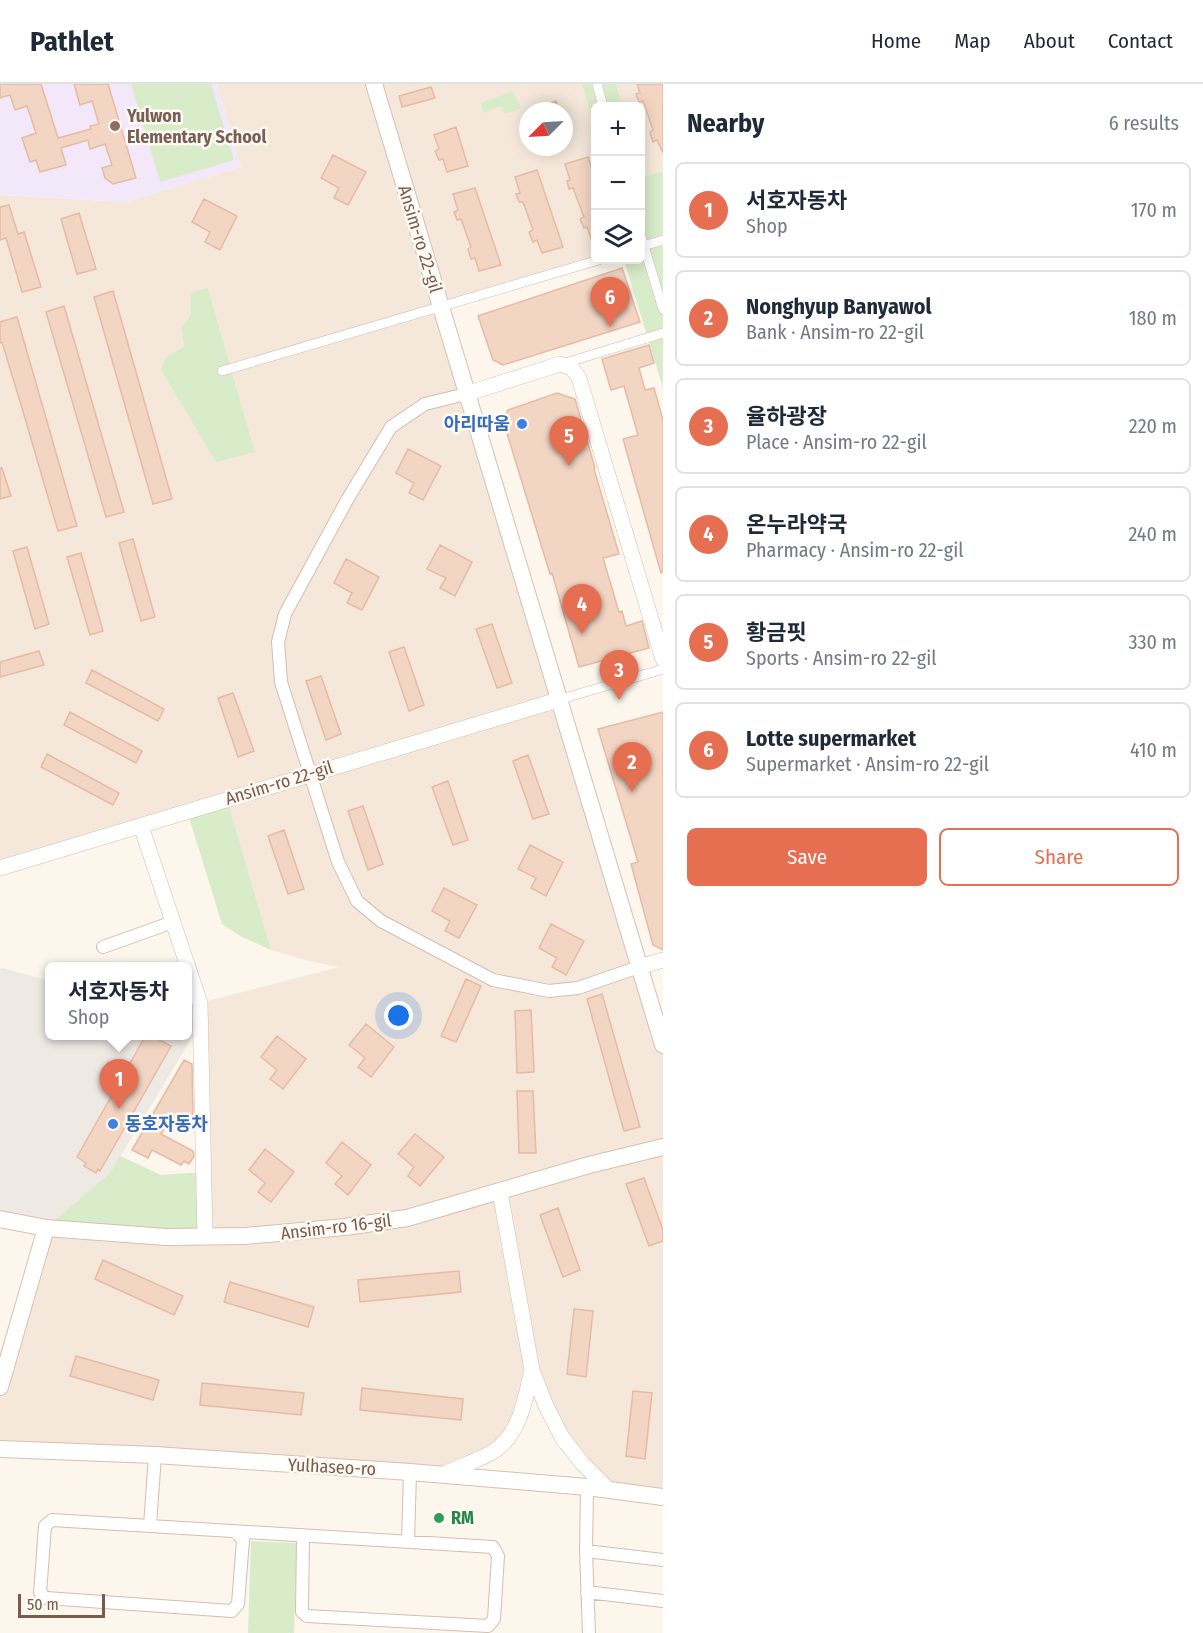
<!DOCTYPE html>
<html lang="en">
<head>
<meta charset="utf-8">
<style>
	:root { --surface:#fff; --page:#f6f6f7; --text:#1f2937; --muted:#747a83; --line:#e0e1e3; --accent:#e76f51 }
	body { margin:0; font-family:"Fira Sans Condensed","Noto Sans KR",sans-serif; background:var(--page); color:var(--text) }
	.controls { position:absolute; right:18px; top:18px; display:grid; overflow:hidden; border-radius:9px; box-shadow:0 3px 15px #0003 }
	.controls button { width:54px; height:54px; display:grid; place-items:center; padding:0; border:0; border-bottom:2px solid var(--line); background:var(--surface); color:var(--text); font:30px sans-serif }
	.compass { position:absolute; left:519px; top:18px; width:54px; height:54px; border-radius:50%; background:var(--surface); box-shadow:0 3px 15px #0003; rotate:246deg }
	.scale { position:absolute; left:18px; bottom:15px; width:87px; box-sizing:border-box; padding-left:6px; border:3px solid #7a5c4d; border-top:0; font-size:16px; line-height:21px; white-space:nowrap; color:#7a5c4d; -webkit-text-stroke:4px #fffaf3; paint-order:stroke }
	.you { position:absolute; left:399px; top:932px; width:21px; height:21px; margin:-15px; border:4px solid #fff; border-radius:50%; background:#1a73e8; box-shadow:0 0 0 9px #1a73e833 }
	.badge { display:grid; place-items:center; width:39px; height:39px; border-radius:50%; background:var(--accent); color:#fff; font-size:20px; font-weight:700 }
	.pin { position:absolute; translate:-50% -50px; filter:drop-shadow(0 2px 3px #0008) }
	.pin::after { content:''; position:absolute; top:32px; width:21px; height:18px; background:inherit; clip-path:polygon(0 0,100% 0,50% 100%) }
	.popup { position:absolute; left:45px; top:878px; width:147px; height:78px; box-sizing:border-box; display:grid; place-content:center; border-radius:9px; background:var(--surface); filter:drop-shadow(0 2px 4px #0005); font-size:20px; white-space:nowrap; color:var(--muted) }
	.popup b { font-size:22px; color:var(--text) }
	.popup::after { content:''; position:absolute; left:50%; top:100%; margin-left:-12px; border:12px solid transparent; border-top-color:var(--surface) }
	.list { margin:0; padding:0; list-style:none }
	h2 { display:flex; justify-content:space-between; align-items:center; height:78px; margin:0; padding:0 24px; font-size:26px }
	h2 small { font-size:20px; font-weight:400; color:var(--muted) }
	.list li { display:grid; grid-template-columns:39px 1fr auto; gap:18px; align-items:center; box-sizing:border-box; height:96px; margin:0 12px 12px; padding:0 12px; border:2px solid var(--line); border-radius:9px }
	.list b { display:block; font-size:22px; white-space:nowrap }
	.list p { margin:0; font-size:20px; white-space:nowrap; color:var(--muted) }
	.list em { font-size:20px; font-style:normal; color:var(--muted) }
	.actions { display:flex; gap:12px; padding:18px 24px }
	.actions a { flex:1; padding:14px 0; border:2px solid var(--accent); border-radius:9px; text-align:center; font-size:21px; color:var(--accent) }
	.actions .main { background:var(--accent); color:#fff }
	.icon { flex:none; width:33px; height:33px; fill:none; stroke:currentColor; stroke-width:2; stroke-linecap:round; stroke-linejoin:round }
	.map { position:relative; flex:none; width:663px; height:1549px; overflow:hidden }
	header { display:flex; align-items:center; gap:36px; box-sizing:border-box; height:84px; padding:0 30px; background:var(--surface); border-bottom:2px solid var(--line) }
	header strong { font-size:28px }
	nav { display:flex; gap:33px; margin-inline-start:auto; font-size:21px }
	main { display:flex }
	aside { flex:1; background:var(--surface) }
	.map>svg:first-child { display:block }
</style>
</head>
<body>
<header>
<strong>Pathlet</strong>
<nav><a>Home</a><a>Map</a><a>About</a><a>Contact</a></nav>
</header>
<main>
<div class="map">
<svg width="663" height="1549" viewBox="0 0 663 1549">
	<rect width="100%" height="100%" fill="#fdf6ec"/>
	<path fill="#f5e8da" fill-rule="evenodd" d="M217,0H582L595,45L596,176L441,221L663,959V1413L609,1406L582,1379L532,1287L513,1348L444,1390L0,1365V1303L46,1144L205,1153L200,919L339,883L309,877L271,866L227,716L0,782V111L126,118L241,83ZM528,27H564V63H528ZM208,204L231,284L255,368L184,262L181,244Z
		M616,0H663V87L643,93L640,86V22H622Z"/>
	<path fill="#efe9e4" d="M2,884L50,897V952H188V933L202,937L111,1088L46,1144L0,1135V885Z"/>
	<path fill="#f3e8fa" d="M0,0H217L241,83L126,118L0,111Z"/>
	<path fill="#d8ecc9" d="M131,0H211L234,76L160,98Z
		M582,0H616L622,22H596L595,45Z
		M513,7L521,24L505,30L501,22L483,29L481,19Z
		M641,86L643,93L663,87V156L661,157L663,164V304L624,176H640Z
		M208,204L255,368L216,378L161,286L166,274L184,262L181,244L191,230V209Z
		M227,715L271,866L240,852L222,840L187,727Z
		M120,1072L161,1091L204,1088L205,1153L46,1144L111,1088Z
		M251,1457L297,1459L294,1549H248Z"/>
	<path fill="#f3d5c3" stroke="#e6bba3" stroke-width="1.5" d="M0,0H41L58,54L91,45L90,42L99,40L92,17L80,21L74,0H108L136,94L113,100L105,94L102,84L112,81L105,60L90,65L88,56L61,64L66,81L40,88L36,76L30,78L22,54L36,49L27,22L15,26L10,11L0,14Z
		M637,0H663V69L657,56L653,58L650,48L653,46L643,17L639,18L636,10L640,9Z
		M431,3L435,14L402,23L399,12Z
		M556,17L559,27H532L531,26Z
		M456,43L468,82L447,88L443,75L439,76L435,67L439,65L434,51Z
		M333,71L366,88L348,121L334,114L339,104L321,94Z
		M588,73L596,97L594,163L587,143L584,144L580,135L584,133L573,104L569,105L567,97L570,96L565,80Z
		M537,86L563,163L542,169L537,156L533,158L529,148L533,146L523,118H519L516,110L520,109L515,93Z
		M475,104L501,181L479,187L475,174L471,175L468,165L471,163L461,135L457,136L454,128L458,126L453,110Z
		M204,115L237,132L220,166L205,158L210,148L192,138Z
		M9,121L18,150L24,148L41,203L22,208L6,154L0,156V123Z
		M79,129L96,185L77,190L61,135Z
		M622,184L640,238L503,281L493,276L478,232Z
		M113,207L172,415L153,420L94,213Z
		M64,222L124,428L106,433L46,228Z
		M17,233L77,442L58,447L22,324L2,258L0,259V238Z
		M649,261L654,279L639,284L645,306L654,304L663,336V488L661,489L623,355L638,351L624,302L611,306L602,275Z
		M557,309L575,315L595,384L594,385L619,470L603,474L619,528L622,527L626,542L642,537L649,564L579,583L552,489L550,490L503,336L508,326Z
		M408,365L441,382L423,416L409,409L414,399L396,389Z
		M0,384H2L11,412L0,415Z
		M133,455L155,533L141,537L119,459Z
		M440,461L472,478L455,512L440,504L446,494L427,485Z
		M27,463L49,540L35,545L13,467Z
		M81,469L103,547L90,551L67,473Z
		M346,475L379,493L362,526L347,519L352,509L334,499Z
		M492,540L512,599L497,604L476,545Z
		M404,563L424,621L409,627L389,568Z
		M39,567L44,581L0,593V578Z
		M92,586L164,625L158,637L86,599Z
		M321,592L341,650L326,656L306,597Z
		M233,609L254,667L238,673L218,614Z
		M70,628L142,667L136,679L64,641Z
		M663,628V866L653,861L631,780L638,778L598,645Z
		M47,670L119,709L113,721L41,683Z
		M528,671L549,730L533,735L513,677Z
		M448,697L468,756L453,761L432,703Z
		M363,722L383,780L368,786L348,727Z
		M284,746L304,805L288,810L268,752Z
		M530,761L563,778L546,812L531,804L536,794L518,785Z
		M444,804L477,821L459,854L445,847L450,837L432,827Z
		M551,840L584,857L566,891L552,883L557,874L539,864Z
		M466,895L481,902L456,958L441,952Z
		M602,910L640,1043L624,1047L587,915Z
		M531,926L534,988L517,989L515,927Z
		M366,940L394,963L371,993L358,983L365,974L349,961Z
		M146,951H151L171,962L100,1087L98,1085L96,1089L84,1082L86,1079L77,1073Z
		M277,952L306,975L283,1005L270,995L277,986L261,973Z
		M184,976L192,980L193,1033H171L161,1050L193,1067L194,1072L189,1080L184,1077L181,1081L152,1066L148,1074L132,1066Z
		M517,1007H533L536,1069H519Z
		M415,1050L444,1073L420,1102L408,1092L414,1083L398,1070Z
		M342,1058L371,1081L348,1111L335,1100L342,1092L326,1079Z
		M265,1065L294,1088L271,1118L258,1108L265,1099L249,1086Z
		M644,1094L663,1146V1157L649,1162L626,1100Z
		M558,1124L580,1186L563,1193L540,1131Z
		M103,1176L183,1212L174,1231L95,1195Z
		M459,1187L461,1208L360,1218L358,1196Z
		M230,1198L314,1223L308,1243L224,1218Z
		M574,1225L593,1227L586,1293L567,1290Z
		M76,1272L159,1296L153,1316L70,1292Z
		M202,1299L304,1309L301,1331L200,1321Z
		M362,1304L463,1315L461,1336L360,1326Z
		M633,1307L652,1309L645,1375L626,1372Z"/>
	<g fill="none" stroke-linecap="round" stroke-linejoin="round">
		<g stroke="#d1beb0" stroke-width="10">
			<path id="pedestrian" d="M597,0L603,22
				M640,149L663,225
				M640,163L663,156
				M562,280L663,249
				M222,287L599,176
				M558,616L663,585"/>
		</g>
		<g stroke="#d1beb0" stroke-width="14">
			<path id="minor" d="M466,310L425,320L391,343L347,416L285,530L278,558L281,598L338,778L357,817L381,837L493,896L549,907L578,904L639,883
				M103,863L173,838
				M155,1371L150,1442L52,1436L45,1442L40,1509L46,1514L232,1527L238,1520L243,1456L235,1447
				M587,1403L586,1467L589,1549
				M150,1442L493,1463L498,1472L494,1535L488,1542L307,1532L302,1528L303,1453
				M408,1458L410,1388
				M586,1467L663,1476
				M587,1508L663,1517"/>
		</g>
		<g stroke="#d1beb0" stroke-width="16">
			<path id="tertiary" d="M466,310L560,280L572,284L579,294L663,575
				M141,742L200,919L205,1153
				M0,784L558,616
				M639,883L663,876
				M500,1108L532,1286L546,1322L563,1355L582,1379L609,1406
				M444,1390C459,1383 476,1377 491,1369C520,1352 525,1316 532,1286"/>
		</g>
		<g stroke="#d6c0b0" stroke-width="18">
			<path id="secondary" d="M374,0L663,961
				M0,1135L46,1144L166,1153L245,1152L345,1143L407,1134L589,1081L663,1063
				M0,1303L46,1144
				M0,1365L155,1371L410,1388L587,1403L663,1413"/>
		</g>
		<use href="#pedestrian" stroke="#fff" stroke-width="9"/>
		<use href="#minor" stroke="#fff" stroke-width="12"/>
		<use href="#tertiary" stroke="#fff" stroke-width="15"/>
		<use href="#secondary" stroke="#fff" stroke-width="16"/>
	</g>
	<circle fill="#8d6e63" stroke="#fffaf3" stroke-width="2" cx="115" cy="42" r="6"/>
	<g fill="#3f7fe0" stroke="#fffaf3" stroke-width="2">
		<circle cx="522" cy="340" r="6"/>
		<circle cx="113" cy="1040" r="6"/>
	</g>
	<circle fill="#2e9e5b" stroke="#fffaf3" stroke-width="2" cx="439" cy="1434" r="6"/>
	<g text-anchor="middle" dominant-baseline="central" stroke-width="5" stroke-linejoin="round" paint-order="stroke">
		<g font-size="18" font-weight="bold" fill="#785e54" stroke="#fffaf3" text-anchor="start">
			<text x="127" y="32">Yulwon<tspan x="127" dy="21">Elementary School</tspan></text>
		</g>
		<g font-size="18" fill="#7a5c4d" stroke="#fffaf3">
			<text transform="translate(420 155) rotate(73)">Ansim-ro 22-gil</text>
			<text transform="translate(279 699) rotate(-17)">Ansim-ro 22-gil</text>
			<text transform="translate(336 1143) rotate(-7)">Ansim-ro 16-gil</text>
			<text transform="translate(332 1383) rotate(3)">Yulhaseo-ro</text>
		</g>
		<g font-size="18" font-weight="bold" fill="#366cbe" stroke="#fffaf3" text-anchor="end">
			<text x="510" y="340">아리따움</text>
			<text x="125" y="1040" text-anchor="start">동호자동차</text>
		</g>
		<g font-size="18" font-weight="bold" fill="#27864d" stroke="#fffaf3" text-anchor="start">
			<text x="451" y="1434">RM</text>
		</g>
	</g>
</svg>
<div class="controls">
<button>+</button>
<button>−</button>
<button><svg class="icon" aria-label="layers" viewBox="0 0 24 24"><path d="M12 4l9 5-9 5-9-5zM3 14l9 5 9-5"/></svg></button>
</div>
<svg class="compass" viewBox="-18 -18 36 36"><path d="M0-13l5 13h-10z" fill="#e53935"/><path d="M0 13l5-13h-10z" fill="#747a83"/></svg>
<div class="scale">50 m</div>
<div class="you"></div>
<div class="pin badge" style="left:119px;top:1025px">1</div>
<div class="popup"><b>서호자동차</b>Shop</div>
<div class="pin badge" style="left:632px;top:708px">2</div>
<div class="pin badge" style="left:619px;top:616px">3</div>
<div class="pin badge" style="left:582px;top:550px">4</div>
<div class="pin badge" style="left:569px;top:382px">5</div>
<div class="pin badge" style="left:610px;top:243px">6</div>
</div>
<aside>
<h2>Nearby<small>6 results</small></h2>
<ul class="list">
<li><span class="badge">1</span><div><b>서호자동차</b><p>Shop</p></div><em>170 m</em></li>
<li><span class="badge">2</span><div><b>Nonghyup Banyawol</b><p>Bank · Ansim-ro 22-gil</p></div><em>180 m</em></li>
<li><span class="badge">3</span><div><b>율하광장</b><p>Place · Ansim-ro 22-gil</p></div><em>220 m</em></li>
<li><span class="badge">4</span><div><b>온누라약국</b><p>Pharmacy · Ansim-ro 22-gil</p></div><em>240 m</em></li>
<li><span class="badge">5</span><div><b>황금핏</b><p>Sports · Ansim-ro 22-gil</p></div><em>330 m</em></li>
<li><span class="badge">6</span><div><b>Lotte supermarket</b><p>Supermarket · Ansim-ro 22-gil</p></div><em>410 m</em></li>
</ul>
<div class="actions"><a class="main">Save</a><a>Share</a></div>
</aside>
</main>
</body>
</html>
